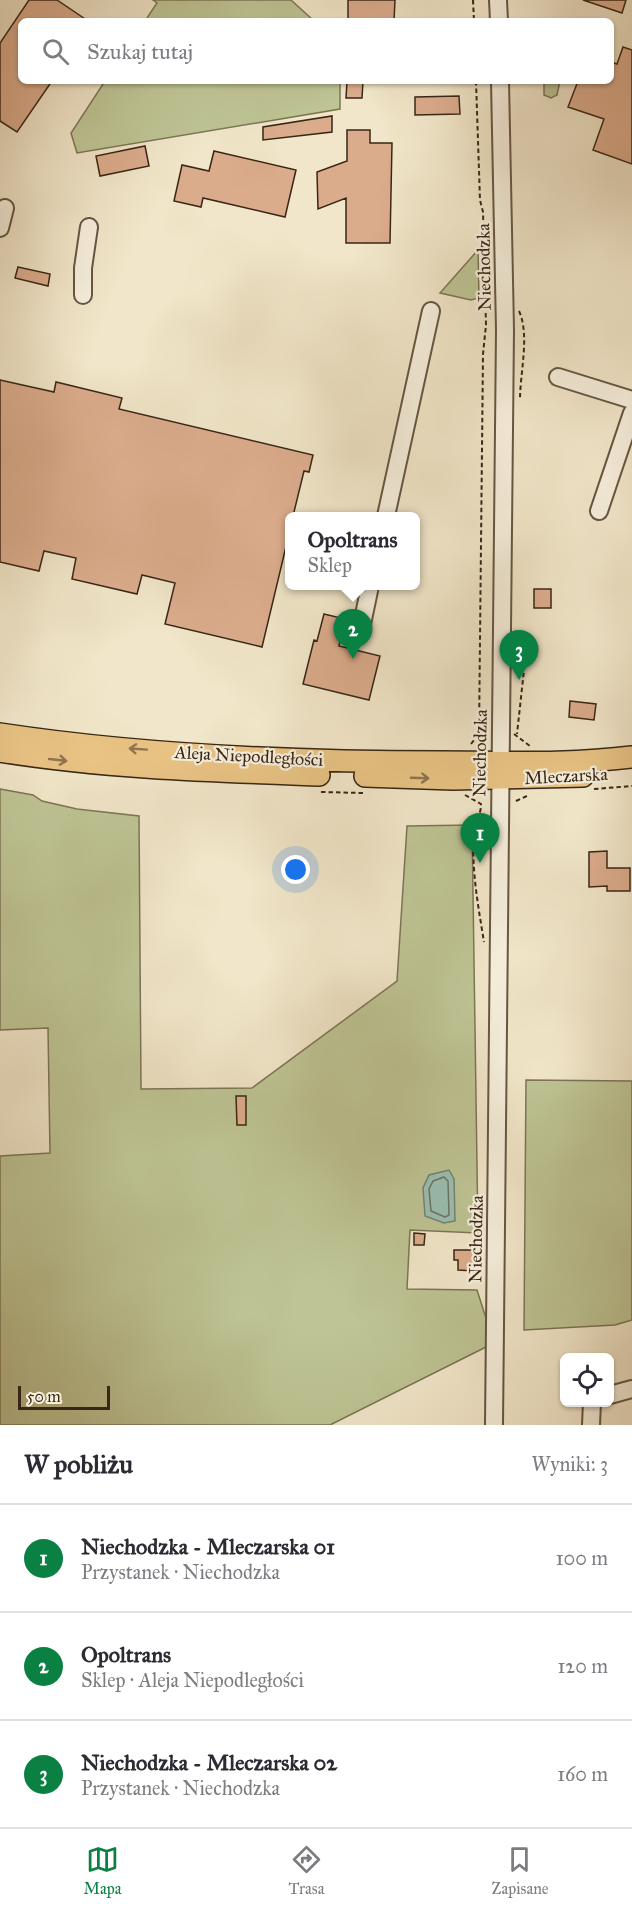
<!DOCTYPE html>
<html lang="pl">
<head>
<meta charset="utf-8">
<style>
	:root { --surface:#fff; --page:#f7f7f7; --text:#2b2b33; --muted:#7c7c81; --line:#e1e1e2; --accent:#0b8043 }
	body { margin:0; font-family:"IM FELL Great Primer",serif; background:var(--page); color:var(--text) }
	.controls { position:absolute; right:18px; bottom:18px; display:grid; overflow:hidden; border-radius:9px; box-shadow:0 2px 4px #0004 }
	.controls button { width:54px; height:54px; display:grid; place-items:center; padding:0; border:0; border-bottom:2px solid var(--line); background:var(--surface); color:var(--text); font:30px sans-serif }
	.scale { position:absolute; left:18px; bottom:15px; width:92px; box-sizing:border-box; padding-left:6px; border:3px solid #392616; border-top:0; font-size:16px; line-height:21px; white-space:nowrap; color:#392616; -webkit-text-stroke:4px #f6efdc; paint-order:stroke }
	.you { position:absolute; left:296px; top:870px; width:21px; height:21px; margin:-15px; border:4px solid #fff; border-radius:50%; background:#1a73e8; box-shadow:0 0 0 9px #1a73e833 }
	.badge { display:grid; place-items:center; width:39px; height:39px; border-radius:50%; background:var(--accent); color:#fff; font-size:20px; font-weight:700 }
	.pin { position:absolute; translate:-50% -50px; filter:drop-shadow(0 2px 3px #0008) }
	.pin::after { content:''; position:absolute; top:32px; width:21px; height:18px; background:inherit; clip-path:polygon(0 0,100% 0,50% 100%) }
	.popup { position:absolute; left:285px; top:512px; width:135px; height:78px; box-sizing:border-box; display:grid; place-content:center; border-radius:9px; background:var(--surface); filter:drop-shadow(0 2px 4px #0005); font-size:20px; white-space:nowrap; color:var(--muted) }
	.popup b { font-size:22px; color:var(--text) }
	.popup::after { content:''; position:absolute; left:50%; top:100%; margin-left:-12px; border:12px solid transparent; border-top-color:var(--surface) }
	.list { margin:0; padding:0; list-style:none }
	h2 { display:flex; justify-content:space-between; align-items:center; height:78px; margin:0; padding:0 24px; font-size:26px }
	h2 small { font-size:20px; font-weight:400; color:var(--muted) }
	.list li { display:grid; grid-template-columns:39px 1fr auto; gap:18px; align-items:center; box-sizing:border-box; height:108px; padding:0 24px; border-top:2px solid var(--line) }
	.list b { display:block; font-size:22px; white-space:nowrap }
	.list p { margin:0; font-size:20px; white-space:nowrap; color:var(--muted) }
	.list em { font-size:20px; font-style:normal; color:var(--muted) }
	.icon { flex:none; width:33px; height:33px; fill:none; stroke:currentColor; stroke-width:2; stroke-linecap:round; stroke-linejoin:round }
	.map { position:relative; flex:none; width:632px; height:1425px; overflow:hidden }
	.search { position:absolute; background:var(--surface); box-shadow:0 2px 4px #0004; left:18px; right:18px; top:18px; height:66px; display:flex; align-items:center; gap:15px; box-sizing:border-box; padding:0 21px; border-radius:9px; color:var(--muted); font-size:22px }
	.sheet { height:402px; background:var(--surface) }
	nav { display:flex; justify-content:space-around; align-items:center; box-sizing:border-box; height:84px; border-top:2px solid var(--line); background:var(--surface); font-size:16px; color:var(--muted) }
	nav a { display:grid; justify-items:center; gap:3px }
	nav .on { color:var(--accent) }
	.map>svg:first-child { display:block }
</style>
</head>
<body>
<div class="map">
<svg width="632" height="1425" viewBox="0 0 632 1425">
	<rect width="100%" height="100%" fill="#f1e6c9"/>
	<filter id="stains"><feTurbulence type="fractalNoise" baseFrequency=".00333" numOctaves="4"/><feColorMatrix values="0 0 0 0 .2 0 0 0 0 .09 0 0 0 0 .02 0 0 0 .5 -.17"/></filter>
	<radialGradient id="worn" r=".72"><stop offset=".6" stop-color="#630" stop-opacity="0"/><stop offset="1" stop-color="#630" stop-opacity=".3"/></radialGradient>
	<path fill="#bec494" stroke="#7c7555" stroke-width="1.5" d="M153,0H291L314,21H145L157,3Z
		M105,81H340V109L77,153L71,133Z
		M544,81H560L557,95L551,98L544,95Z
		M478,250L479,298L471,300L440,293Z
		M0,789L33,795L42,801L77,809L139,816L141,1089L252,1088L397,981L407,826L472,825L478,1233L410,1230L407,1289L477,1290L494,1343L330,1425H0V1156L50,1153L48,1028L0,1030Z
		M526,1080L632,1081V1320L615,1325L524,1330Z"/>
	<path fill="#9bc0b3" stroke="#748274" stroke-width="1.5" d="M449,1170L454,1179L455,1221L444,1223L425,1216L423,1188L429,1175Z"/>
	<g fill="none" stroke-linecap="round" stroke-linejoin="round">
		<path stroke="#6a7364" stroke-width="1.5" d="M444,1177L448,1181L449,1215L445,1217L431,1211L429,1189L433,1181Z"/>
	</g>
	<path fill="#dbac8c" stroke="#392616" stroke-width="1.5" d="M29,0H57L88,21H21V81H52L17,132L0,121V43Z
		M348,0H395L394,21H348Z
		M583,0H626L622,13Z
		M623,47L632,50V164L593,150L604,119L568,107L578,81H611V62L617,64Z
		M347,81H363L362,98H346Z
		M459,96L460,114L415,115V97Z
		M332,116V132L263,140V127Z
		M347,130H370V143H392L390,243H346V198L318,209L317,172L347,161Z
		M145,146L149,166L100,176L96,156Z
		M214,151L296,170L285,217L203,198L201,207L174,201L182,165L209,171Z
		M18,267L50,274L48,286L15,278Z
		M0,380L54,392L56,382L122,398L119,409L313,455L309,472L304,471L293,516H290V530L262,647L165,624L175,583L142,575L137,594L72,579L76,558L44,551L39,571L0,562Z
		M534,589H551V608H534Z
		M324,614L345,619L339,646L380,656L369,700L303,684L314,640L317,641Z
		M570,701L596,704L594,720L569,717Z
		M607,851V868H630V891H607V886L589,887V852Z
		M236,1096H246V1125H237Z
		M414,1233L425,1234L424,1245H414Z
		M454,1250H474V1271L458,1270V1260H454Z"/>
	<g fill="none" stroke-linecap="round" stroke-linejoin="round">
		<g stroke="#675643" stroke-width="20">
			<path id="minor" d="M498,0L499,21
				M0,228L5,208
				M83,295V268L89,227
				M558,377L632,400
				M599,511L632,413
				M386,516L431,311
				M361,629L370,586
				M610,1395L632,1389
				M494,1425L505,330L500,81
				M591,1425L592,1402"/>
		</g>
		<g stroke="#392616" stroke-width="24">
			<path id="major" d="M0,734C145,756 294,762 441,762C505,762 568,765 632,757
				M0,751C106,768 212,771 319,775
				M365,776L453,779L583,776"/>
		</g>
		<path stroke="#392616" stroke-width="2" stroke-dasharray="4.5 3" stroke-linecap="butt" d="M473,0L474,21
			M476,81L480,200L483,212L486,325L483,354L479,734
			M519,311C530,335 520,372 520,400
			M517,636L524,670L517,734
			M514,734L530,746
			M471,744L479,734H487
			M594,789L632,786
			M321,792L363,793
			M465,795L481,804C481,818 474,819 474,830C471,868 478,905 484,942
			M516,801L529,795"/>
		<use href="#minor" stroke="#f6efdc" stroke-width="16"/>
		<use href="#major" stroke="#e8c384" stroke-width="21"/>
	</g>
	<defs><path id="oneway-shaft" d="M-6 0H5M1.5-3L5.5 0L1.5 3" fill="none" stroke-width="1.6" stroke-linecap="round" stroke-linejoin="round" transform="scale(1.5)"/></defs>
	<g stroke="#90744d">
		<use href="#oneway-shaft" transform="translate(138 749) rotate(-176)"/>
		<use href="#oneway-shaft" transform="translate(58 760) rotate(6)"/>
		<use href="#oneway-shaft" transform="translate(420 778) rotate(2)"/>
	</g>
	<g text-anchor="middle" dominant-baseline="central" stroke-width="4.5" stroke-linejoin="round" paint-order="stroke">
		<g font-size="18" fill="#392616" stroke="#f6efdc">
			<text transform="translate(484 267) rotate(-91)">Niechodzka</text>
			<text transform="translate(480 753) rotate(-89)">Niechodzka</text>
			<text transform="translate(249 756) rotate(3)">Aleja Niepodległości</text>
			<text transform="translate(566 776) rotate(-3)">Mleczarska</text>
			<text transform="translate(476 1239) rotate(-89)">Niechodzka</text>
		</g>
	</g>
	<rect width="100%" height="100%" filter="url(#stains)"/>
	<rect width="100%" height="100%" fill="url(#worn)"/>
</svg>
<div class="controls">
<button><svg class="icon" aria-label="locate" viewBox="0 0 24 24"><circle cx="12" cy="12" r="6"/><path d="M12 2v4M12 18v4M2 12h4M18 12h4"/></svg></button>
</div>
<div class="scale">50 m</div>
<div class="you"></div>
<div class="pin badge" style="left:480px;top:863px">1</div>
<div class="pin badge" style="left:353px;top:659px">2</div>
<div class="popup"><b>Opoltrans</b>Sklep</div>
<div class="pin badge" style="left:519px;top:680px">3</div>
<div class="search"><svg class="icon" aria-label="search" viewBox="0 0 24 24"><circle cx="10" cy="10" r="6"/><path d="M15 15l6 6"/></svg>Szukaj tutaj</div>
</div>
<section class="sheet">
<h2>W pobliżu<small>Wyniki: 3</small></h2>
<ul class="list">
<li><span class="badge">1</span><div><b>Niechodzka - Mleczarska 01</b><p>Przystanek · Niechodzka</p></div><em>100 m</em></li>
<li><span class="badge">2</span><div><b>Opoltrans</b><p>Sklep · Aleja Niepodległości</p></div><em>120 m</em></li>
<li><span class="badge">3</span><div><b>Niechodzka - Mleczarska 02</b><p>Przystanek · Niechodzka</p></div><em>160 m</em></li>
</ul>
</section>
<nav>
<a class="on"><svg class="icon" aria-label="map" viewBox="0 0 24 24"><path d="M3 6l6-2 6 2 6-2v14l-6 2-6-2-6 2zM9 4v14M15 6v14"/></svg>Mapa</a>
<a><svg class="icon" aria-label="directions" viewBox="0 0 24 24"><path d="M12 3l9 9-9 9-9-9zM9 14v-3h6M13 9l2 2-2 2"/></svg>Trasa</a>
<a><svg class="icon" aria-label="saved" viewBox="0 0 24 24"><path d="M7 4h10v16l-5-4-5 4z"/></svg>Zapisane</a>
</nav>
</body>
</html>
